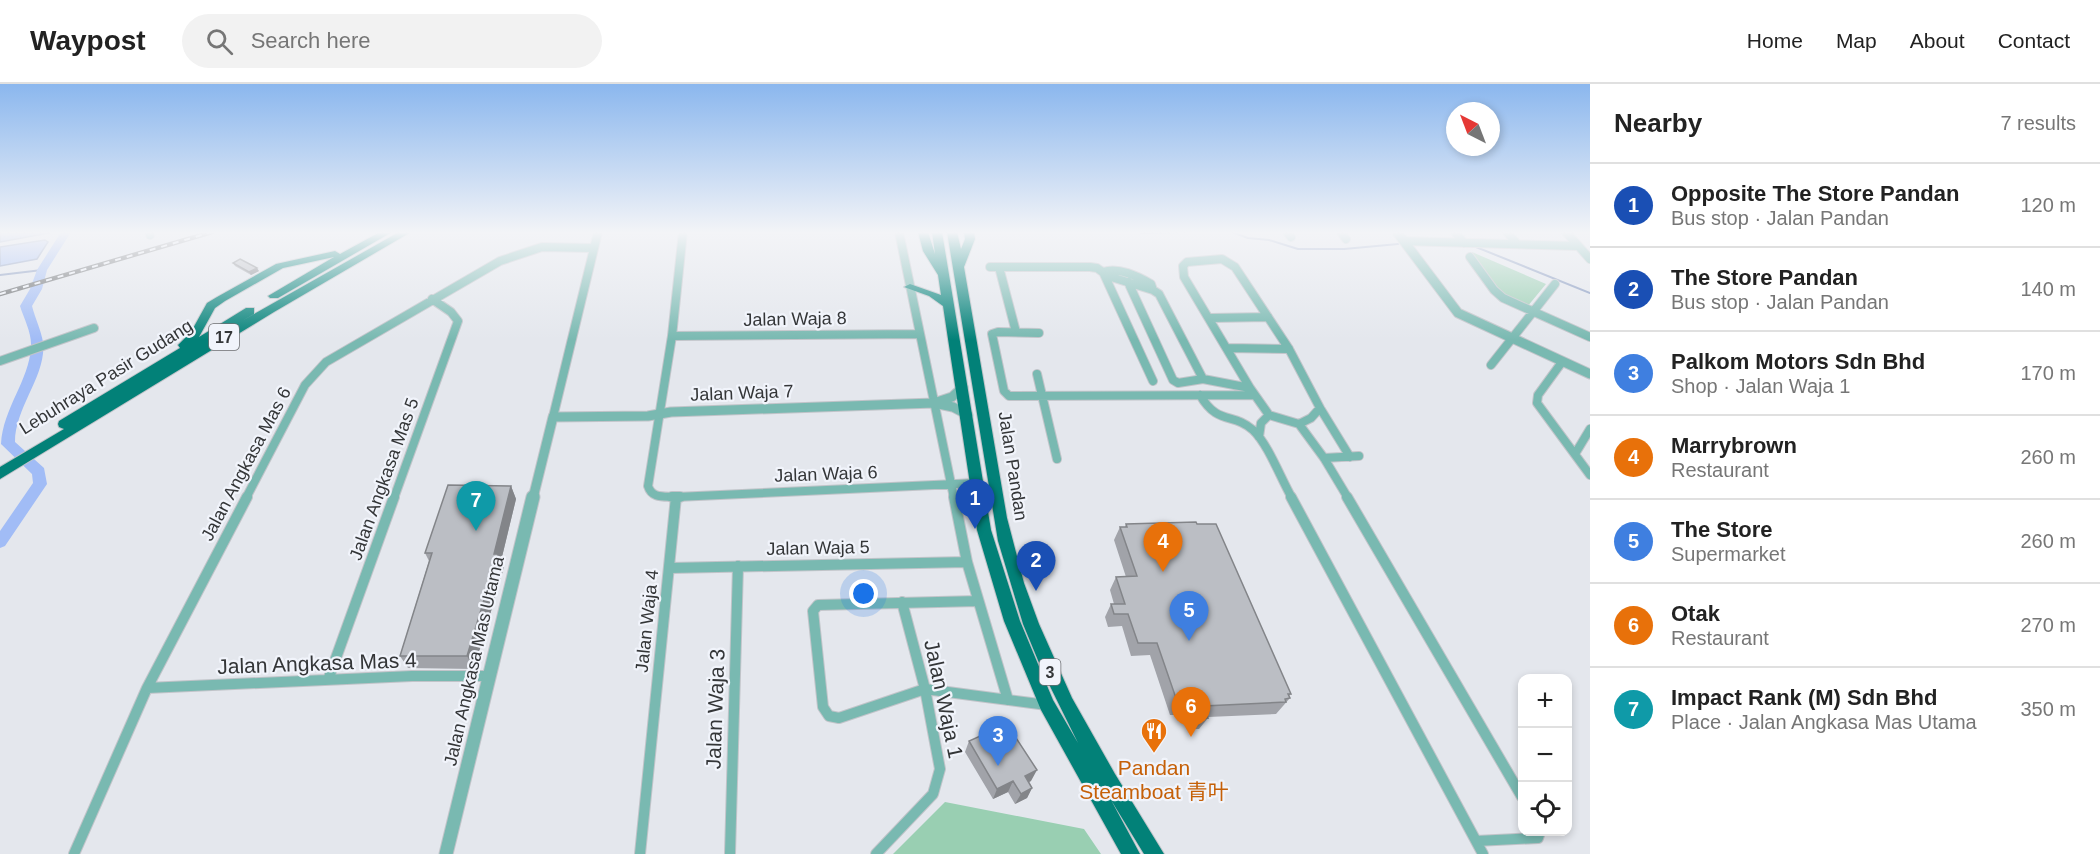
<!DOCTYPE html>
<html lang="en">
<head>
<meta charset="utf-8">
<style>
	:root { --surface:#fff; --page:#f2f2f2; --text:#222; --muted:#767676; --line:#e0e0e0; --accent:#705a29 }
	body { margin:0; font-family:Arial,"Noto Sans SC",sans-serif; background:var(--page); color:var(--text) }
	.controls { position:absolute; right:18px; bottom:18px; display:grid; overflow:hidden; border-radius:12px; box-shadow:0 3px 9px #0003 }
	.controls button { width:54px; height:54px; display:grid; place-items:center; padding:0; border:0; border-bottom:2px solid var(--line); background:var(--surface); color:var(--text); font:30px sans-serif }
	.compass { position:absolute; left:1446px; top:18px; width:54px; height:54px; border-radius:50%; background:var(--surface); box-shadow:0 3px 9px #0003; rotate:318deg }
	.you { position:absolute; left:864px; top:510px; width:21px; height:21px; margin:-15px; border:4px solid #fff; border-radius:50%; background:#1a73e8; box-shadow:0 0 0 9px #1a73e833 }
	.badge { display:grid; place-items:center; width:39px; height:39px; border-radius:50%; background:var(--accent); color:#fff; font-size:20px; font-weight:700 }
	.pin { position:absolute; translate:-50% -50px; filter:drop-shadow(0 2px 3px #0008) }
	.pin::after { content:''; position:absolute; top:32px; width:21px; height:18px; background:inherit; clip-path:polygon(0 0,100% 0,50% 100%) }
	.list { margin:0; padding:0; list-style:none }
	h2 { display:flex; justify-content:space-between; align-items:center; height:78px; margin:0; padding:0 24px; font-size:26px }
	h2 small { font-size:20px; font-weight:400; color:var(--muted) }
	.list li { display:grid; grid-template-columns:39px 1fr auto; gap:18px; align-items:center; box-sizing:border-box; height:84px; padding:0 24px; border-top:2px solid var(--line) }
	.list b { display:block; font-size:22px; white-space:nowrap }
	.list p { margin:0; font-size:20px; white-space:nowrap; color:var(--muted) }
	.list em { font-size:20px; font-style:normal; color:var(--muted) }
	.icon { flex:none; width:33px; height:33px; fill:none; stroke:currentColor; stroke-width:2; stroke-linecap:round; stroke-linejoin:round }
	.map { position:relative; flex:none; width:1590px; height:770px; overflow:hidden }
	header { display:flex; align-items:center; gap:36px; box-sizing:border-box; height:84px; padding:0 30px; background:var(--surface); border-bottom:2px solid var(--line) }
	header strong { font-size:28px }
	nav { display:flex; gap:33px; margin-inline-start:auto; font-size:21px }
	.search { width:420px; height:54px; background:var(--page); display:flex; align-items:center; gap:15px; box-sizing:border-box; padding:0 21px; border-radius:33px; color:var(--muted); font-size:22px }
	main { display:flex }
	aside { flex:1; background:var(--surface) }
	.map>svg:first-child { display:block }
</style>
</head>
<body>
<header>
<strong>Waypost</strong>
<div class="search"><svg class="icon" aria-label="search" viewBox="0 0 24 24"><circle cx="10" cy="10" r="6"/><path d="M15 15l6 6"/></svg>Search here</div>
<nav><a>Home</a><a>Map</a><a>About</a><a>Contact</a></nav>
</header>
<main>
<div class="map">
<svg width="1590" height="770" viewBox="0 0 1590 770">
	<rect width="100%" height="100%" fill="#e4e7ed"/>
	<path fill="#99cfb2" d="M1472,168L1546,200L1527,223L1502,212Z
		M945,718L1084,745L1101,770H893Z"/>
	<path fill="#a1bcf6" stroke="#8094bd" stroke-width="1.5" d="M0,148H54L0,158Z
		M45,156L48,158L37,175L0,182V163Z"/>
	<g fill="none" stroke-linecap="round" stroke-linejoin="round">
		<path stroke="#8094bd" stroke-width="2" d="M1232,148L1248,154L1269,156L1298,165H1344L1398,160
			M1141,149L1187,148
			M1476,163L1590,209
			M0,191L42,186"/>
		<path fill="#a1bcf6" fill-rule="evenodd" d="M61,148H71L47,186L42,205L32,222C35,234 41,246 43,258C47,291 15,323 15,358L44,384L47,400L5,462L0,464V447L33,399L32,390L1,360C3,324 29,297 31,263C32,249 24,235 20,222L30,205L37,186Z"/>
		<g stroke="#c1c4c9" stroke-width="10">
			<path id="minor-far1" d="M150,148V151
				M683,148L672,252L648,402C652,415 664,412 676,413L977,399
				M899,148L954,414
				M1287,148L1291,153
				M1341,148L1346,155
				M1455,148L1464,159
				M1507,148L1517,160
				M1566,148L1590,175
				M1404,157L1578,162
				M1470,173L1494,206L1503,214L1590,253
				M990,183H1090L1097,184L1108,192L1153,206L1159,210L1203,295L1250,304L1269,331L1261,339L1259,353
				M999,183L1016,248
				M1128,198L1173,296L1178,299L1203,295
				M1153,206L1151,200C1137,192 1119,183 1103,188L1153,297
				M1210,234L1268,233
				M1039,249L998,248L992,250L1004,307L1009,312L1254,311
				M672,252L919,250
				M1228,264L1289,265
				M0,277L94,244
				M1562,278L1538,311L1537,319L1590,391
				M1491,281L1555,200
				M1037,290L1057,375
				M1250,304L1184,193L1183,182L1187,178L1222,175L1235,183L1289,265L1320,324L1350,373
				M1200,311C1218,342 1233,328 1253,346C1268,360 1281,395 1292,414
				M1269,331L1299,340L1324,374L1348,414
				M553,333L598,148
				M1299,340L1311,334L1320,324
				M1575,370L1590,345
				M1324,374L1359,372
				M246,414L305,301L326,278L500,177L542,163L594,164
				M394,414L458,237L451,228L432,215"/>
		</g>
		<g stroke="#c1c4c9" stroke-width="12">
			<path id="minor" d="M672,413H680
				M954,413L967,478L1008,616
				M1291,413L1483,770
				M1347,413L1522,713
				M670,484L967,478
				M978,517L818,521L813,527L823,623L829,632L839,634L925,605L1047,621
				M328,596L394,413
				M147,604L412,592H489
				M1476,757L1538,754L1540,748
				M74,770L147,604L247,413
				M640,770L676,413
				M730,770L738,482
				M876,770L933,710L940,685L925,605L902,518"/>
		</g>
		<g stroke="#c1c4c9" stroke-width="11">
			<path id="tertiary-far1" d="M1397,148L1458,229L1590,290
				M934,319L953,323L968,331
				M533,414L553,333L648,332L671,328L934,319L952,313L963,303"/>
		</g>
		<g stroke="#c1c4c9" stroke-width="15">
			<path id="tertiary" d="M446,770L533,413"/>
		</g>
		<g stroke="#c1c4c9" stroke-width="2">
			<path id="trunk" d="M380,148H392L278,214H270L268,212L334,173L283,184L225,217L215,224L199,253L246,224H254V230L240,238L399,148H411L274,228L0,395V383L64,345L59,343L58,340L59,337L180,264L178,261L191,248L207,219L217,213L276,180L335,167L340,170Z
				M918,148H928L935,170L932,148H942L991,446L1020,537L1053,616L1078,659L1042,586L1023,540L998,457L947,148H957L961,165L965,155L964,148H974L975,155L964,183L1007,434L1024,499L1039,540L1072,614L1115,690L1164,770H1144L1111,716L1140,770H1121L1041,626L1004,537L977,446L943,222L929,212L904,203L910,200L941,211L938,191L923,167Z"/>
		</g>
		<use href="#minor-far1" stroke="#79b9b1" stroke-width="8"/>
		<use href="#minor" stroke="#79b9b1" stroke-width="10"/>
		<use href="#tertiary-far1" stroke="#79b9b1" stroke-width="9"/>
		<use href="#tertiary" stroke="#79b9b1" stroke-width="13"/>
		<use href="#trunk" fill="#028178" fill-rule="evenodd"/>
		<g stroke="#66696c" stroke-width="4.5">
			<path id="rail" d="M0,210L212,148"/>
		</g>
		<use href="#rail" stroke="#f1f4fb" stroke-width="2" stroke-dasharray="6" stroke-linecap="butt"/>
	</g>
	<path fill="#a1a3a9" d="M233,179L259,187L251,191L235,182Z
		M511,402L516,415L501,477L504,483L474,585L408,584L400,572L429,477L425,469Z
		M1126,440L1291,610L1289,612L1290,614L1276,630L1208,633V634L1199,645H1187L1182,631H1170L1150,571L1131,572L1122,542L1108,543L1105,533L1111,520H1114L1110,506L1116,493H1126L1114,456L1120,443H1125Z
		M969,657L1031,697L1029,698L1032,704L1027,714L1015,720L1008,708L993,715L965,668Z"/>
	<path fill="#838589" d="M257,184L259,187L251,191L249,188Z
		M511,402L516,415L501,477L504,483L474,585L467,572Z
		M1037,686L1031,697L1020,702L1025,692Z
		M1013,697L1008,708L993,715L997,705Z
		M1032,704L1027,714L1015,720L1021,710Z"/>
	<path fill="#bbbec4" stroke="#838589" stroke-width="1.5" d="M240,175L257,184L249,188L233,179Z
		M448,401L511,402L494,470H498L467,572H400L432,469H425Z
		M1196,438L1197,440H1216L1291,610H1288L1290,614L1285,615L1286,618L1204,622L1208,634H1196L1191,619L1178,620L1157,559H1138L1128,530H1114L1111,520H1125L1116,493L1137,492L1120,443H1127L1126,440Z
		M1007,640L1037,686L1025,692L1032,704L1021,710L1013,697L997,705L969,657Z"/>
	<linearGradient id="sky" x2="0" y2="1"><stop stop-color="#8bb7ee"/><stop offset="0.58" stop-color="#f3f4f7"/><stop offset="1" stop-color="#f3f4f7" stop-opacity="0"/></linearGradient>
	<rect width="1590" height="256" fill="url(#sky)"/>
	<defs>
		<g id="restaurant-pin" transform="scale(1.35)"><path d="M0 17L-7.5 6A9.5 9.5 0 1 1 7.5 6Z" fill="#e8710a" stroke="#f1f4fb"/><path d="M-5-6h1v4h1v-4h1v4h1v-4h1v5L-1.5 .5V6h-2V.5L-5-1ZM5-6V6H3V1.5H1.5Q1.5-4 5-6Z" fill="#fff"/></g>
	</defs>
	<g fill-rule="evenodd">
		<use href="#restaurant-pin" x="1154" y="647"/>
	</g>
	<g text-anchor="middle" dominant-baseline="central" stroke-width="4.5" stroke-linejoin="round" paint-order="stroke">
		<g fill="#f1f4fb" stroke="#6d6f72" stroke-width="1.5">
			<rect x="209" y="240" width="30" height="26" rx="4.5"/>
			<rect x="1039.5" y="575" width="21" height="26" rx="4.5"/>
		</g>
		<g font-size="16" font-weight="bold" fill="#343638">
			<text x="224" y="253">17</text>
			<text x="1050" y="588">3</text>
		</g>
		<g font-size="18" fill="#343638" stroke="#f1f4fb">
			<text transform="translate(795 235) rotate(-1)">Jalan Waja 8</text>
			<text transform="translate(106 293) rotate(-32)">Lebuhraya Pasir Gudang</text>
			<text transform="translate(742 309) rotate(-2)">Jalan Waja 7</text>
			<text transform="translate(246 380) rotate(-62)">Jalan Angkasa Mas 6</text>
			<text transform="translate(1013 382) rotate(81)">Jalan Pandan</text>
			<text transform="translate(826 390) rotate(-2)">Jalan Waja 6</text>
			<text transform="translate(384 395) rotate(-70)">Jalan Angkasa Mas 5</text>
			<text transform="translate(818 464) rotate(-1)">Jalan Waja 5</text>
			<text transform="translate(647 537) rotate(-84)">Jalan Waja 4</text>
			<text transform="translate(474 577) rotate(-77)">Jalan Angkasa Mas Utama</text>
		</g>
		<g font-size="21" fill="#343638" stroke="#f1f4fb">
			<text transform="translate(317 579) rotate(-2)">Jalan Angkasa Mas 4</text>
			<text transform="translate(944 615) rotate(78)">Jalan Waja 1</text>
			<text transform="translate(715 625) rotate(-88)">Jalan Waja 3</text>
		</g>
		<g font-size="21" fill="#c56008" stroke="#f1f4fb">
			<text x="1154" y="683">Pandan<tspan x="1154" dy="24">Steamboat 青叶</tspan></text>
		</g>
	</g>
</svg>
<div class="controls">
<button>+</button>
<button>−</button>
<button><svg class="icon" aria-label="locate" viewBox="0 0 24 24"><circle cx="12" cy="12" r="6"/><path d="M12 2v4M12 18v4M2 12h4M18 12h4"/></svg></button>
</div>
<svg class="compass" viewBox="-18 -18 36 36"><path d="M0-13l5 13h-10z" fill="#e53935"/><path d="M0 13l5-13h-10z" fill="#767676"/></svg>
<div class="you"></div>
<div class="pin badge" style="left:975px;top:445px;background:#1a4fb4">1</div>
<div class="pin badge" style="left:1036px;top:507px;background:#1a4fb4">2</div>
<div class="pin badge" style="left:998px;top:682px;background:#3f7fe0">3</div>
<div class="pin badge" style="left:1163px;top:488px;background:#e8710a">4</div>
<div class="pin badge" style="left:1189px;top:557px;background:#3f7fe0">5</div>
<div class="pin badge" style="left:1191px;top:653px;background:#e8710a">6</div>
<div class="pin badge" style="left:476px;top:447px;background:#0f9aa8">7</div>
</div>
<aside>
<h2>Nearby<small>7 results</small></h2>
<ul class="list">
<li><span class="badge" style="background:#1a4fb4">1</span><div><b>Opposite The Store Pandan</b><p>Bus stop · Jalan Pandan</p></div><em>120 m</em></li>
<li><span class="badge" style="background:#1a4fb4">2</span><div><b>The Store Pandan</b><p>Bus stop · Jalan Pandan</p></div><em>140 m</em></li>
<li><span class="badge" style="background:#3f7fe0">3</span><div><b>Palkom Motors Sdn Bhd</b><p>Shop · Jalan Waja 1</p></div><em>170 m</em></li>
<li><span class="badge" style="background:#e8710a">4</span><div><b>Marrybrown</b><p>Restaurant</p></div><em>260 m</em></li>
<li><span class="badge" style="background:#3f7fe0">5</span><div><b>The Store</b><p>Supermarket</p></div><em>260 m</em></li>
<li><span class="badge" style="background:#e8710a">6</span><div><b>Otak</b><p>Restaurant</p></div><em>270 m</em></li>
<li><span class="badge" style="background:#0f9aa8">7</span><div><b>Impact Rank (M) Sdn Bhd</b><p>Place · Jalan Angkasa Mas Utama</p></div><em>350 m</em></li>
</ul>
</aside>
</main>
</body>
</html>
